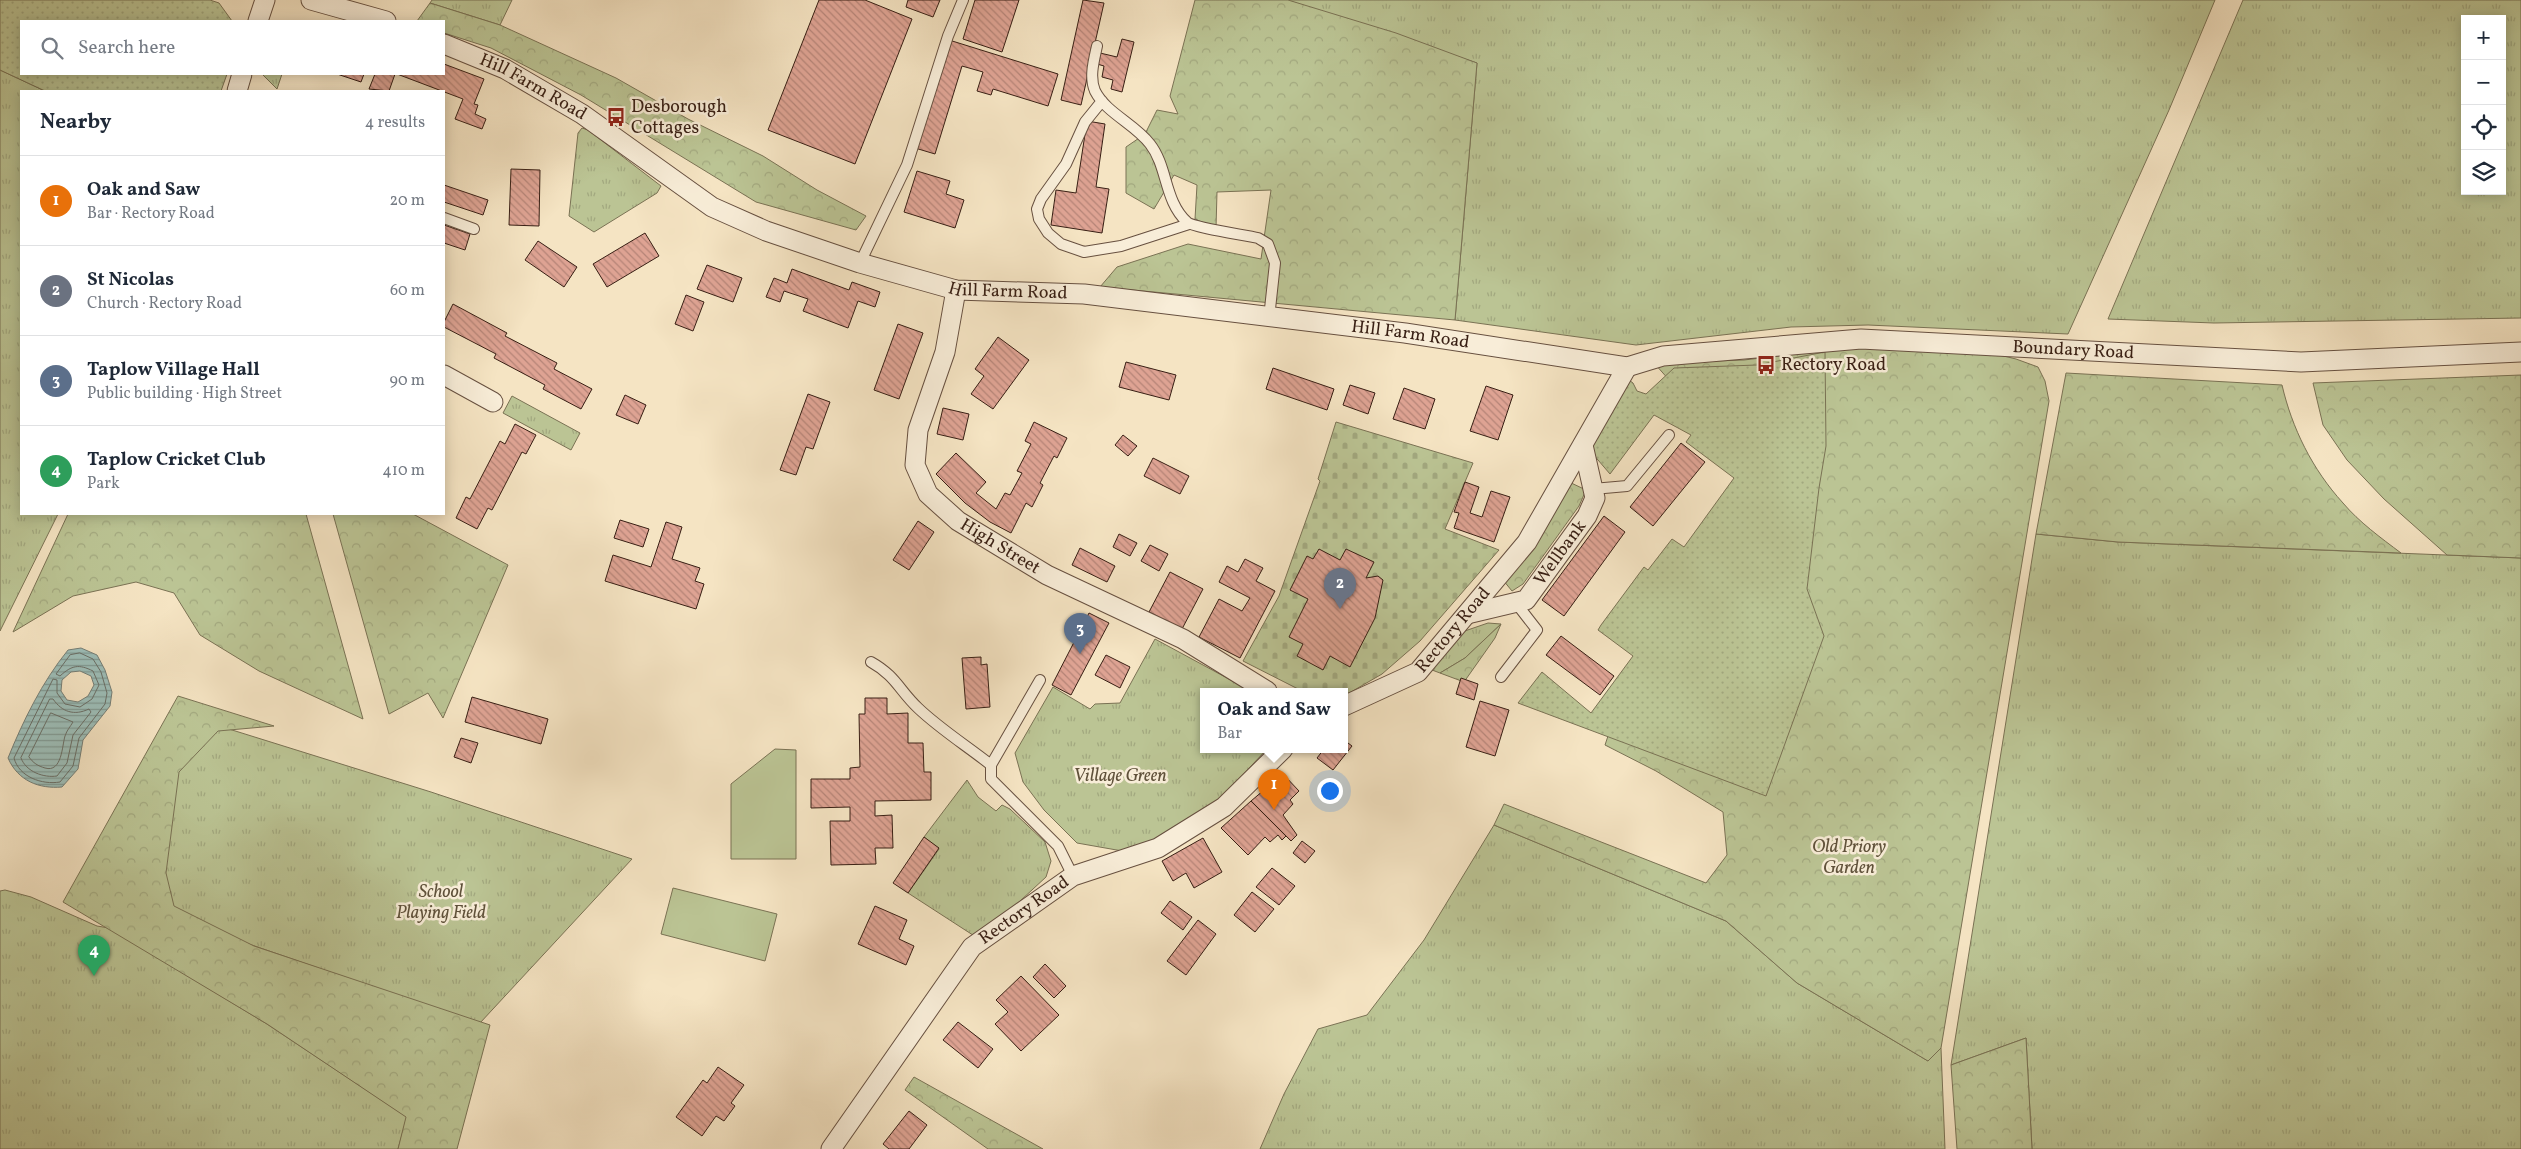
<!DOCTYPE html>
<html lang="en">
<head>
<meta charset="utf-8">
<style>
	:root { --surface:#fff; --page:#f2f2f3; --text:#1f2937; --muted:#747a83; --line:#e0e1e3; --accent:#7c3aed }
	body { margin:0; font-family:Vollkorn,serif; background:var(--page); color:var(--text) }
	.controls { position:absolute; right:15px; top:15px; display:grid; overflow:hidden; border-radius:0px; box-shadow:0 2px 12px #0003 }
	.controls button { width:45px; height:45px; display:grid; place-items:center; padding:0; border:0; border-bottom:1px solid var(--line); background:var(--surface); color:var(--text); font:25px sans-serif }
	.you { position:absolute; left:1329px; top:790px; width:18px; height:18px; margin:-12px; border:4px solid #fff; border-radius:50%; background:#1a73e8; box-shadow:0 0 0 8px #1a73e833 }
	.badge { display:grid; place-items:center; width:32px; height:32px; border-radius:50%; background:var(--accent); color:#fff; font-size:16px; font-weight:700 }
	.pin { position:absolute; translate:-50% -41px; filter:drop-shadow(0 1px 2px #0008) }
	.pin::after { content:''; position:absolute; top:26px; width:18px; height:15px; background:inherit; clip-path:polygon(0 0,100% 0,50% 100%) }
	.popup { position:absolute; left:1200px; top:688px; width:148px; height:65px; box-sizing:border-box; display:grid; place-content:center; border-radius:0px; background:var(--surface); filter:drop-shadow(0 1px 4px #0005); font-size:16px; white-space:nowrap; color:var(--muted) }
	.popup b { font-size:19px; color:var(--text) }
	.popup::after { content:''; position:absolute; left:50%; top:100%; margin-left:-10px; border:10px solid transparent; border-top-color:var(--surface) }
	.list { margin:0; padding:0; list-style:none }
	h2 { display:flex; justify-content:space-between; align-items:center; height:65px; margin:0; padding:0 20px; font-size:21px }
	h2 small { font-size:16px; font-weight:400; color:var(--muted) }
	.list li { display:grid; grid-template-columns:32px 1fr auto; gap:15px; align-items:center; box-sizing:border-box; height:90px; padding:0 20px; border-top:1px solid var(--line) }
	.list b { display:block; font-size:19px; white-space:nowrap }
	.list p { margin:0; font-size:16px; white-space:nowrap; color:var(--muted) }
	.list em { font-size:16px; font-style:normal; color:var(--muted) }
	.icon { flex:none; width:28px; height:28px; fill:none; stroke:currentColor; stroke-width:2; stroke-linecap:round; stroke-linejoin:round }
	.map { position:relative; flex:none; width:2521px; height:1149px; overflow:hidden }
	.search { position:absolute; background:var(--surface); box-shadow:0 2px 12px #0003; left:20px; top:20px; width:425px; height:55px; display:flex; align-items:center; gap:12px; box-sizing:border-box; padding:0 18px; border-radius:0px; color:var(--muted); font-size:19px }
	.panel { position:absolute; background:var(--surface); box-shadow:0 2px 12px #0003; left:20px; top:90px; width:425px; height:425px; border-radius:0px }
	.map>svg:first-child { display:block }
</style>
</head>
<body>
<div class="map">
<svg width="2521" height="1149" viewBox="0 0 2521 1149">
	<defs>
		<pattern id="grass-tufts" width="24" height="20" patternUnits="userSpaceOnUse" patternTransform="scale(1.25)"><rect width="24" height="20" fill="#bbc494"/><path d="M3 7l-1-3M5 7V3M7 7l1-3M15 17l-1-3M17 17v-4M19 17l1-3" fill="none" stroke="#a2a87f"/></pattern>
		<pattern id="forest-crowns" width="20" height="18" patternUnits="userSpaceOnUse" patternTransform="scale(1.25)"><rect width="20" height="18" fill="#bbc494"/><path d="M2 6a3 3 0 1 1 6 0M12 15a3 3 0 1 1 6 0" fill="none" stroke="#a2a87f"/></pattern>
		<pattern id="cemetery-stones" width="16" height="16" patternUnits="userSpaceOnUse" patternTransform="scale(1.25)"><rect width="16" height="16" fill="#bbc494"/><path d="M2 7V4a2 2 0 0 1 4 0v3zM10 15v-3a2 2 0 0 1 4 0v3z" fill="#a2a87f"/></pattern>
		<pattern id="garden-dots" width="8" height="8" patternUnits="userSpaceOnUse" patternTransform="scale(1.25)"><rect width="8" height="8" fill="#bbc494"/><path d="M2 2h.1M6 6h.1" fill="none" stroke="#a2a87f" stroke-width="1.8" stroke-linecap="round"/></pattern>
		<pattern id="water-rules" width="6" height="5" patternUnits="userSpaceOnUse" patternTransform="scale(1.25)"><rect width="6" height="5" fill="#9dbeb8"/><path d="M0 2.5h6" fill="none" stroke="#819a94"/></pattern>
		<pattern id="building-back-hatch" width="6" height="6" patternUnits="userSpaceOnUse" patternTransform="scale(1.25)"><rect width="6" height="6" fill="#dea393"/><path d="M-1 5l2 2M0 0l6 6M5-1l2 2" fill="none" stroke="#b58477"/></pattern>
	</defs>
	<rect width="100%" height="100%" fill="#f5e4c3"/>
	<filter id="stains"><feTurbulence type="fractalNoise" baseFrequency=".004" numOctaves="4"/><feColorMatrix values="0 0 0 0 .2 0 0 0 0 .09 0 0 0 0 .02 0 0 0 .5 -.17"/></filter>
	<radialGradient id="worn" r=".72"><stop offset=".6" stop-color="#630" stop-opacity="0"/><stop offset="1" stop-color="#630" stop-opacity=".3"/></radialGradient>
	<path fill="url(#grass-tufts)" stroke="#7a7254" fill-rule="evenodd" d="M432,0H512L500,25L430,3Z
		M1287,0H2215L2169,110L2068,334L1868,325L1791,327L1636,345L1455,320L1477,63Z
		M2243,0H2521V318L2214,323L2108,319ZM2465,19H2502V191H2465Z
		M0,70L45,91H21V514H58L0,631Z
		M263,74H282L277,89L263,75Z
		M582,128L588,130L661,186L657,193L594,232L569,216L578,133Z
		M512,396L580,433L571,450L503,413Z
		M2036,534L2118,542L2521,558V1149H2032L2026,1038L1951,1065Z
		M1488,623L1501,624L1465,658L1440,673L1432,670L1456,634Z
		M1155,639L1251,691H1204V749H1267L1224,795L1180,828L1128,852L1077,843L1044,810L1023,782L1015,753L1053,687L1090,709L1095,704L1120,703Z
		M184,715L431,792L632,859L480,1023L457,1016L113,897Z
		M967,780L978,797L996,811L1002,805L1010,809L1045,842L1051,861L1046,877L979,939L908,893L939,849L924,837Z
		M1494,825L1726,921L1797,983L1928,1061L1941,1048L1945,1149H1260L1284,1094L1318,1029L1367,1015L1424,940Z
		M5,890L31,897L97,926L109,928L267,1024L407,1117L398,1149H0V891Z"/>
	<path fill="url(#forest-crowns)" stroke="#7a7254" d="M1195,0H1288L1396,33L1477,63L1455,320L1100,287L1117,267L1188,244L1261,259L1271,190L1217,192L1216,228L1195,219L1197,185L1174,175L1154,209L1126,193V147L1145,134L1157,110L1178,114L1170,96Z
		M430,3L500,25L616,78L688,119L763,156L817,190L866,216L856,230L756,202L581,95L491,48L444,33V21H417Z
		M1895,342L1951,343L2016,359L2038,367L2045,381L2049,401L1941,1048L1928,1061L1797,983L1726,921L1494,825L1504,804L1706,883L1727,855L1723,812L1656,771L1605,745L1617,709L1788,563L1679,391L1654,363L1744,360Z
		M2066,373L2282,385C2292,428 2312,469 2343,503C2359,522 2381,538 2401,553L2118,542L2036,534Z
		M2521,375V558L2447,555L2384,499L2347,460L2323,425L2313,383Z
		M1567,481L1586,490L1579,506L1523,584L1512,591L1503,580Z
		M68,514H306L363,719L259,671L200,635L174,593L136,582L73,596L13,632Z
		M333,514H413L508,565L443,718L428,693L389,714Z
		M1501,624L1495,638L1464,682L1440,673L1465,658Z
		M178,696L274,726L218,731L179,772L166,873L174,906L254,946L490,1025L457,1149H398L406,1117L267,1024L63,902Z
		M2026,1038L2032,1149H1957L1951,1065Z
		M914,1077L1043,1149H988L905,1090Z"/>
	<path fill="url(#cemetery-stones)" stroke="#7a7254" d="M1336,422L1473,463L1445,529L1499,550L1420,641L1382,674L1344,696V691H1302L1243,661L1279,596L1320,481L1318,479Z"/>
	<path fill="url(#garden-dots)" stroke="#7a7254" d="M0,0H210L219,3L232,21H21V74H227L221,91H45L0,70Z
		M1825,352L1826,446L1819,488L1807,589L1824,636L1766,796L1518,703L1542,672L1591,713L1633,656L1598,630L1601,625L1644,567L1648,570L1672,539L1684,547L1734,478L1686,442L1691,435L1654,415L1610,474L1592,453V416L1629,380L1633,383L1637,391L1646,394L1674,368L1757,365Z"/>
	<path fill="#bbc494" stroke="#7a7254" d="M775,749L796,750V859H731V784Z
		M673,888L777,914L765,961L661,934Z"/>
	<path fill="url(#water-rules)" stroke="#757e76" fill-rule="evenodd" d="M81,648L97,655L105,670L112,692L110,706L83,740L78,769L62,787C39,789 18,781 8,758C23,721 42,682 68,650ZM80,671L91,676L94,685L88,696L78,702L67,700L61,691L62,680L71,672Z"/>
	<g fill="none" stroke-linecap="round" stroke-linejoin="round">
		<path stroke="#6a6e66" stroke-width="1" d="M80,653L93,659L101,672L107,693L105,704L79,738L73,766L60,782C42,785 19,777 14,758L53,679L57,680V693L65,704L80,707L92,699L99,685L93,671C79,664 72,665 60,676L56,674L70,655Z
			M50,699H53C62,712 74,716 89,709L91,712L73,735L67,763L57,776C44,778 26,772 21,758Z
			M51,713L73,722C70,727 67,730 65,736C62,746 62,773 45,768C38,766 33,763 29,757Z"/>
	</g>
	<path fill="url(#building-back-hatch)" stroke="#381f14" d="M819,0H865L912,19L855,164L768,130Z
		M908,0H940L933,17L906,7Z
		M975,0H1019L1002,52L963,39Z
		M1083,0L1104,3L1081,105L1061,100Z
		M1122,39L1134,42L1122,92L1111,89L1113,80L1102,77L1104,66L1097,64L1100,53L1117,57Z
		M949,40L1058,74L1048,106L993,89L991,95L977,91L983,72L962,66L935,154L915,148Z
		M444,64L484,79L474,104L478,105L475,114L486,119L482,129L455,119L463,99L397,74H444Z
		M337,74H364L361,82Z
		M375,74H395L389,91L369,89Z
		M1087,121L1105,124L1096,187L1109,189L1102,233L1051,225L1056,190L1076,193Z
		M511,169L540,170L539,226L509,225Z
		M917,171L950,181L946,194L964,200L955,228L904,212Z
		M444,185L488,200L483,215L444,202Z
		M444,225L470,234L465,250L444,243Z
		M645,233L659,256L607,287L593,264Z
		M538,241L577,267L564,287L525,260Z
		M707,265L742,278L733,302L697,289Z
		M792,269L849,290L852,282L880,292L875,307L858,301L848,328L803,311L808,299L784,291L780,302L766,297L774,278L787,283Z
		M686,295L704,302L693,331L675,324Z
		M453,304L507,333L505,336L557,363L554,369L592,389L581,409L543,389L545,385L494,358L496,354L444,327V322Z
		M898,324L923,333L899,399L874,390Z
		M998,337L1029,360L993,409L971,394L984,376L975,369Z
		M1126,362L1176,375L1169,400L1119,387Z
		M1273,368L1334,389L1327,410L1266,389Z
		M1350,385L1375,393L1368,414L1343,405Z
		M1486,386L1513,395L1498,440L1470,431Z
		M1404,388L1435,399L1425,429L1393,419Z
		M808,394L830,402L813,449L806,447L796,475L780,470Z
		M625,395L646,405L638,424L616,415Z
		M943,408L969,414L963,440L937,434Z
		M1034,422L1067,438L1057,458L1054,456L1040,483L1043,485L1032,507L1026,503L1011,533L990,522L965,503L936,474L956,453L986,482L976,493L996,509L1005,493L1010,495L1022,473L1017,471L1031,444L1025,441Z
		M515,424L536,435L526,454L522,452L492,510L488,508L477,529L456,518L466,497L470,499L500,441L505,444Z
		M1123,435L1137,446L1128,456L1115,445Z
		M1681,443L1705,462L1653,526L1630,507Z
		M1153,458L1189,476L1180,494L1144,476Z
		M1465,482L1479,487L1470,513L1482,517L1491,491L1510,497L1494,542L1454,528L1459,513L1454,512Z
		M1604,516L1625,532L1564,616L1542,600Z
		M620,520L649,529L643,547L614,538Z
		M918,521L934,532L909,570L893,560Z
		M666,522L682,527L672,559L700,568L695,581L704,584L696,609L605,581L613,555L651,567Z
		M1119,534L1137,543L1130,556L1113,547Z
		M1150,545L1168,554L1159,571L1141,561Z
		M1080,548L1115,566L1107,582L1072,565Z
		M1319,549L1340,560L1346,549L1374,562L1366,578L1378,576L1383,580L1375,618L1350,667L1330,656L1323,670L1297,656L1303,644L1289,637L1308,599L1290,590L1307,556L1313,559Z
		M1245,559L1263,568L1256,581L1275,591L1240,658L1199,637L1219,599L1242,611L1250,598L1219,582L1227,566L1238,572Z
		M1170,572L1203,589L1182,629L1149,612Z
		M1089,613L1109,623L1071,695L1052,685Z
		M1561,636L1614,676L1600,695L1546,655Z
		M1106,655L1130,667L1120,688L1095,675Z
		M981,657V665L987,664L990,707L966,709L962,658Z
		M1461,678L1478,684L1474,700L1456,694Z
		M472,697L548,719L541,744L465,722Z
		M865,698H887V714L908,713V743H923L924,772H931V800L875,801V816L892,815L893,848H875L876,864L831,865L830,821H850V807L811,808V779H850V768L860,767L859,714H865Z
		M1480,701L1509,710L1495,756L1466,747Z
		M461,738L478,743L471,763L454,757Z
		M1344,740L1352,746L1333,770L1317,758L1324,749H1344Z
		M1283,774L1299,791L1290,800L1293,804L1283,815L1297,835L1291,841L1251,801Z
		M1251,801L1286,836L1282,840L1278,835L1270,842L1265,837L1248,855L1221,828Z
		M924,837L939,848L908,893L893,883Z
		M1203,838L1222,872L1194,888L1186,873L1173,881L1162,861Z
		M1302,841L1315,851L1305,863L1293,853Z
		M1272,868L1295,886L1279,905L1256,887Z
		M1252,892L1274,909L1255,932L1234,915Z
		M1170,901L1192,917L1183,930L1161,913Z
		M875,906L907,920L899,939L914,946L906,965L858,944Z
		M1198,920L1216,934L1186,975L1167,961Z
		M1045,964L1066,986L1054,998L1033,977Z
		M1021,976L1059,1015L1021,1051L995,1024L1008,1012L996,1000Z
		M958,1022L993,1049L978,1068L943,1040Z
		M718,1067L744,1085L731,1103L735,1106L724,1121L716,1116L702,1136L676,1117L703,1080L707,1083Z
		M909,1111L927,1125L909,1149H889L883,1144Z"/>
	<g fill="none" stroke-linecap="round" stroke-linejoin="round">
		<g stroke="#675040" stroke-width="12">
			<path id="service" d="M1097,46C1094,60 1089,77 1095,91C1106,113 1135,124 1150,144C1168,167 1164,201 1187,222C1194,228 1246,235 1258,238L1268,244L1275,263L1269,318
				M1102,101L1085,122L1066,164L1041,199L1037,209L1039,219L1048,233L1061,244L1084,252L1121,246L1189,224
				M444,218L474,229
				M860,263L907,165L948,36L963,0
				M1593,489L1627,486L1669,435
				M871,662C896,676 899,690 918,708C940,729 967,746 991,765
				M1501,677L1537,630L1516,603
				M1040,680L991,765V779L1058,846L1073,876"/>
		</g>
		<g stroke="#675040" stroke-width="21">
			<g id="minor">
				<path d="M311,0L386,21"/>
				<path d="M258,21L265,0"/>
				<path id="s1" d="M444,44L505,69L582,114L712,207L766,231L860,263L956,290L1084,294L1405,333L1627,367L1663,356L1861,339L2301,362L2521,352"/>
				<path d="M237,91L242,74"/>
				<path id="s2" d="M956,290L945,352L918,430L915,465L928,494L958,521L1047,575L1183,639L1267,691"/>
				<path d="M444,375L493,402"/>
				<path id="s3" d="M1467,614L1526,600L1587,516L1595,498L1583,445"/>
				<path id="s4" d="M1344,706L1418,672L1527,542L1627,367"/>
				<path id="s5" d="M831,1149L972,947L1073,876L1158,848L1224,807L1283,749"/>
			</g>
		</g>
		<use href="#service" stroke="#f8edd8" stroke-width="10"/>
		<use href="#minor" stroke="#f8edd8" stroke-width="19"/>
	</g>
	<defs>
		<g id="bus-bare" transform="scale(1.5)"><path d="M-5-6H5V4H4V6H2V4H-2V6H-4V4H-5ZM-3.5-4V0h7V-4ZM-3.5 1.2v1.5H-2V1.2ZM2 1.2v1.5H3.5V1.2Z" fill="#8f2418" stroke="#f8edd8" stroke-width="2.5" paint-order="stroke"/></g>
	</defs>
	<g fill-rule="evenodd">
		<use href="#bus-bare" x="616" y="117"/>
		<use href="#bus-bare" x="1766" y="365"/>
	</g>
	<g text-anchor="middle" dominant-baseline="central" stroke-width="5" stroke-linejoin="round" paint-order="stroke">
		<g font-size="18" fill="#381f14" stroke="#f8edd8">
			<text stroke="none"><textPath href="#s1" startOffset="99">Hill Farm Road</textPath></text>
			<text stroke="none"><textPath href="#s1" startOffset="625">Hill Farm Road</textPath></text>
			<text stroke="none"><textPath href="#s1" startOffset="1030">Hill Farm Road</textPath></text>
			<text stroke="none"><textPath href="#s1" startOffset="1698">Boundary Road</textPath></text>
			<text stroke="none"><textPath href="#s2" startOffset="302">High Street</textPath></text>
			<text stroke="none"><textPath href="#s3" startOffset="119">Wellbank</textPath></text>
			<text stroke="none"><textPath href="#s4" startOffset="136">Rectory Road</textPath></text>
			<text stroke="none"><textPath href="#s5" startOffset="310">Rectory Road</textPath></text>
		</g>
		<g font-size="18" fill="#381f14" stroke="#f8edd8" text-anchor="start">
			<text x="631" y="107">Desborough<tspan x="631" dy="21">Cottages</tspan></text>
			<text x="1781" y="365">Rectory Road</text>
		</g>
		<g font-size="18" font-style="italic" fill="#5f513a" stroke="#f8edd8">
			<text x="1120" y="776">Village Green</text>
			<text x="1849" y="847">Old Priory<tspan x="1849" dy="21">Garden</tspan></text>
			<text x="441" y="892">School<tspan x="441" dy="21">Playing Field</tspan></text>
		</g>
	</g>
	<rect width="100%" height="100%" filter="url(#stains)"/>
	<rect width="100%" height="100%" fill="url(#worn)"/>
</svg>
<div class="controls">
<button>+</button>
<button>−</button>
<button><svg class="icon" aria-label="locate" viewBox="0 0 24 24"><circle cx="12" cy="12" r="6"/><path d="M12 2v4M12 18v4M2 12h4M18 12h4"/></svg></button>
<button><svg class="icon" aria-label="layers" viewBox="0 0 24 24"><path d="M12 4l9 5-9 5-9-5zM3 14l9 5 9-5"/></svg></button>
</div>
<div class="you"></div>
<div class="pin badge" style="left:1274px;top:810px;background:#e8710a">1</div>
<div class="popup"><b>Oak and Saw</b>Bar</div>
<div class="pin badge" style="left:1340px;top:609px;background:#6b7280">2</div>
<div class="pin badge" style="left:1080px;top:654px;background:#5c6f8a">3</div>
<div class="pin badge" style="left:94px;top:976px;background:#2e9e5b">4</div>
<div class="search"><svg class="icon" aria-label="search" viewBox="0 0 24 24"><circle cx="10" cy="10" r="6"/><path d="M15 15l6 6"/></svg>Search here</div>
<section class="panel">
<h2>Nearby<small>4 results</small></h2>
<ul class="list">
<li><span class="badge" style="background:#e8710a">1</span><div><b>Oak and Saw</b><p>Bar · Rectory Road</p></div><em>20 m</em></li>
<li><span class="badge" style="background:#6b7280">2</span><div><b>St Nicolas</b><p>Church · Rectory Road</p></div><em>60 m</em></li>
<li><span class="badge" style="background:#5c6f8a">3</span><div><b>Taplow Village Hall</b><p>Public building · High Street</p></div><em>90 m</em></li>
<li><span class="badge" style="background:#2e9e5b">4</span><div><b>Taplow Cricket Club</b><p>Park</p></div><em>410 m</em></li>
</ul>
</section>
</div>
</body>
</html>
